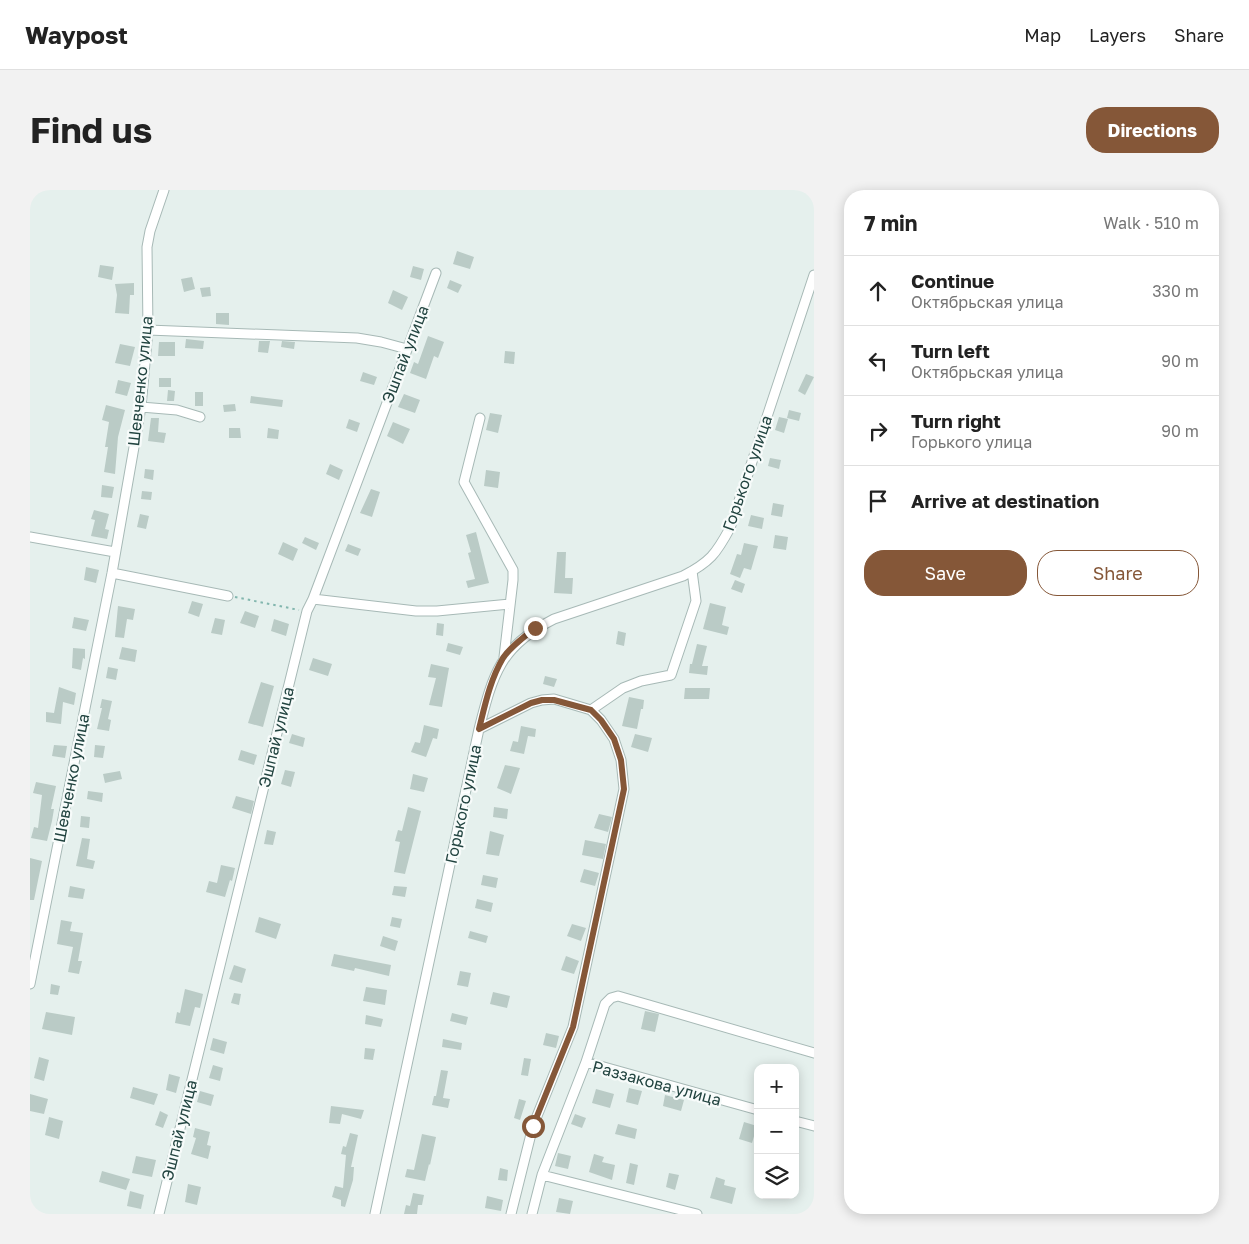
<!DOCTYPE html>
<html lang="en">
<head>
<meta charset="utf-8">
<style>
	:root { --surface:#fff; --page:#f2f2f2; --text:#222; --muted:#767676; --line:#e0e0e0; --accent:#855738 }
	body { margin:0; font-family:"Golos Text",sans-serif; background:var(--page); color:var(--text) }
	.controls { position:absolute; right:15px; bottom:15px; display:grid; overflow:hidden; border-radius:10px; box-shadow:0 2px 12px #0003 }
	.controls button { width:45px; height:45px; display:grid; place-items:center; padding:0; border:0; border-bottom:1px solid var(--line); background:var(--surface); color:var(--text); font:25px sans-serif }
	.stop { position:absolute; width:15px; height:15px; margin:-11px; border:4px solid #855738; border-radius:50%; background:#fff }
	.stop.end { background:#855738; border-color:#fff; box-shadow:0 1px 5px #0008 }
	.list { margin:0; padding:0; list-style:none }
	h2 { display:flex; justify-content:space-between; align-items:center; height:65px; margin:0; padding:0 20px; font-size:21px }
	h2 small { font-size:16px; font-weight:400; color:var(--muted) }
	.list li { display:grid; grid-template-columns:32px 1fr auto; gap:15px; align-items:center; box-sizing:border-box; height:70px; padding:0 20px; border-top:1px solid var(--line) }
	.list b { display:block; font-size:19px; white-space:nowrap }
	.list p { margin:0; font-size:16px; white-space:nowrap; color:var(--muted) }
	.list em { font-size:16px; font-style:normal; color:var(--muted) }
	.actions { display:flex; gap:10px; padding:15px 20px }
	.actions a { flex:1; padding:11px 0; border:1px solid var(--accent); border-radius:20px; text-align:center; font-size:18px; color:var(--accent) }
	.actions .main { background:var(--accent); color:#fff }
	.icon { flex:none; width:28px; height:28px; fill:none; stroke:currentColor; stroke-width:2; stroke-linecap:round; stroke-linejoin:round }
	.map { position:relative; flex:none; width:784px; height:1024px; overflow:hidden; border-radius:20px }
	header { display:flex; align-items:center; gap:30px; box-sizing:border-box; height:70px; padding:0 25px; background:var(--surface); border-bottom:1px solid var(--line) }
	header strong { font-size:24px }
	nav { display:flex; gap:28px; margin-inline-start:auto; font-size:18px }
	.intro { display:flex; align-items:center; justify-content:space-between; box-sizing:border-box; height:120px; padding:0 30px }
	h1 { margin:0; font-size:35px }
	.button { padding:12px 22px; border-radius:20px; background:var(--accent); color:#fff; font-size:18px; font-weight:700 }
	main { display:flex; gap:30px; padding:0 30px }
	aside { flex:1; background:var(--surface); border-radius:20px; box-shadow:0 2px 12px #0003 }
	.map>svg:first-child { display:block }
</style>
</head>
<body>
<header>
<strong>Waypost</strong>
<nav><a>Map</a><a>Layers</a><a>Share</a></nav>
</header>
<div class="intro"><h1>Find us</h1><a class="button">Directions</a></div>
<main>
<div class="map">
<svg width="784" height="1024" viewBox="0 0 784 1024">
	<rect width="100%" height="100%" fill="#e5f0ed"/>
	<path fill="#bacbc6" d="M427,61L444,67L440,79L423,74Z
		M70,75L84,77L82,90L68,87Z
		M383,76L394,79L391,90L380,87Z
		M162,87L165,99L154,102L151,89Z
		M420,90L432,95L428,103L417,98Z
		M104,93V105H100L99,124L85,123L87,105L85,94Z
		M180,97L181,106L172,107L170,98Z
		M363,100L378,107L372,120L358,113Z
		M186,123H199V135L186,134Z
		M398,146L414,152L408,168L404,166L396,189L380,183L384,172L388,174Z
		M156,149L174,151L173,159L155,158Z
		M229,151H240L238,163L228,162Z
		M252,151L265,152L264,159L251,157Z
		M129,152H145V166H128Z
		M90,154L105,157L100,176L85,173Z
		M475,161L485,162L484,174L474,173Z
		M333,182L347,187L344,195L330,191Z
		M776,184L784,187L775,205L768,201Z
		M129,188H141V197H129Z
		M88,190L101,193L97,206L85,203Z
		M138,200L145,201L144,211H137Z
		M165,202H173V216H165Z
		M374,204L390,210L385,223L368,217Z
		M221,206L253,210L252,217L220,213Z
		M205,214L206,221L194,222L193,215Z
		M76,215L95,220L88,247L85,284L74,282L78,257H75L79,232L72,230Z
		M759,220L771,223L769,231L757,228Z
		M460,223L472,225L468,243L456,240Z
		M749,227L758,229L754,243L745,240Z
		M121,228H129L128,242L136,243L134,253L118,251Z
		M319,229L330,233L327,242L316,238Z
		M363,232L380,239L373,254L357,246Z
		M199,238H210L211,248H199Z
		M238,238L249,240L248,249L237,248Z
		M740,268L751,270L749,279L738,276Z
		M300,274L313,280L309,290L296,284Z
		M115,279L124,280L123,290L114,288Z
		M456,280L470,282L468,298L454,296Z
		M72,295L84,297L82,308L71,307Z
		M341,299L350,302L342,327L330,323Z
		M112,301L122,302L121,310L111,309Z
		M743,313L754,315L752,327L741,325Z
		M64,320L79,324L75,339L79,340L77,349L61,346L65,330L61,329Z
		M110,324L119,326L116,339L107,337Z
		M721,325L734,328L732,339L718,336Z
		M446,342L459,393L438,398L436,391L445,389L438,363L441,362L436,345Z
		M745,345L758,347L756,360L743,358Z
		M275,347L289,353L286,360L272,353Z
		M253,352L268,359L263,371L248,364Z
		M714,353L728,356L721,380L714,378L710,388L700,384L707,364L711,365Z
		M318,354L331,359L328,366L315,361Z
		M527,362H536L535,388H543L542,404L524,403Z
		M56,377L69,380L66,393L54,390Z
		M705,390L715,394L712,403L701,399Z
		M162,411L173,414L169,427L158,423Z
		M680,413L696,417L692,435L699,437L697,445L673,439Z
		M88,416L105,419L103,430L97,429L94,448L85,447Z
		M215,421L229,426L225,438L210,433Z
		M44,427L59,430L56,441L42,438Z
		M185,428L195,430L192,445L181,443Z
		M244,429L259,434L256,446L241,441Z
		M407,433L414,434L413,446L406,445Z
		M588,441L596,443L594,456L586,454Z
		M418,453L433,457L430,465L416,461Z
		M667,454L677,456L672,476H678L677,485L659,483L660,474H662Z
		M92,457L107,460L105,472L89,469Z
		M43,458L55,459V469L53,468L51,480L42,478Z
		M283,468L302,474L298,486L279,480Z
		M401,474L419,478L412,517L399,515L406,488L398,487Z
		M78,477L88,479L86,490L76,488Z
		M515,486L527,489L524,497L513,494Z
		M231,492L244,496L233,537L218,533Z
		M29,497L46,503L44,515L33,512L31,534L16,532V522L24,523Z
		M655,498H680L679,509H654Z
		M599,507L614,510L613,519H611L607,539L592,536Z
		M72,509L82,511L78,529L81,530L79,541L67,539L72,518H70Z
		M394,535L409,539L407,549L403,548L396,567L381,562L385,552L390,553Z
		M491,536L506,539L505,547L498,546L494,564L480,561L483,551L488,552Z
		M262,544L275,548L273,557L259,553Z
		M605,544L622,548L618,562L601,557Z
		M24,555L37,556L35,568L22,566Z
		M65,555L75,556L73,568L64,567Z
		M211,560L227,565L224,575L208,570Z
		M475,575L490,578L481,604L467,598Z
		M255,580L265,582L261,597L251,594Z
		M90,581L92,589L75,593L73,584Z
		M383,584L398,588L394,602L380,599Z
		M6,592L26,596L21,619H24L22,631L17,651L1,648L4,637L8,638L12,605L3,603Z
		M58,601L73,603L72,612L57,609Z
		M206,606L224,611L221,624L202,618Z
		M378,617L391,621L375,684L364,682L370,652L365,651L368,640L372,641Z
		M464,617L478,619L477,629L463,627Z
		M569,624L582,627L578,642L564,638Z
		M51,626L60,627L59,638L50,637Z
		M237,640L246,642L243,655L234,654Z
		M460,641L474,645L469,666L456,664Z
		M52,648L60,649L57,669L65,671L63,679L46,676Z
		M555,650L576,654L573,669L552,665Z
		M0,668L12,671L4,710H0Z
		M191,675L205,678L202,691L200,690L195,707L176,702L179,691L187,693Z
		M554,679L569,683L565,696L550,692Z
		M453,685L468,688L466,698L451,695Z
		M40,696L55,699L53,709L38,707Z
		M364,696L377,697L375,707L362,705Z
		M447,709L463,713L461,722L445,718Z
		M229,727L251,734L246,749L225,742Z
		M362,727L372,729L370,738L360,736Z
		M31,730L42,732L40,741L53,743L48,771H52L49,784L38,782L43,757L27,754Z
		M542,734L556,738L551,751L537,746Z
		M440,741L458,746L456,753L438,748Z
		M353,746L368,751L365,761L350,756Z
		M304,764L361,775L359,786L325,778L324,781L301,776Z
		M536,766L549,771L544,784L531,780Z
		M204,775L216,779L212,793L199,789Z
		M430,781L441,783L438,797L427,795Z
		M21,794L30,796L28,805L20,804Z
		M336,797L357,800L355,815L333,811Z
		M155,799L173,804L170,818L165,817L160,836L145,833L147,822L150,823Z
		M463,802L480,806L477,818L460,814Z
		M204,803L211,804L209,815L201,813Z
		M615,821L629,824L625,842L611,839Z
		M16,822L45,827L42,845L12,839Z
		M422,823L438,827L436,835L420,831Z
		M336,825L353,829L351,837L335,834Z
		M516,843L529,846L526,858L513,855Z
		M183,848L197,852L194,864L180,860Z
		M413,849L432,853L431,860L412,857Z
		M335,858L345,859L343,870L334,869Z
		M9,867L19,870L14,891L4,888Z
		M494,868L501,869L498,886L491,885Z
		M183,875L193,878L190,891L179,888Z
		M411,880L418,881L413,908L420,909L418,918L402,915L404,906H406Z
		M139,884L150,887L146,903L136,900Z
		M103,897L128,904L124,915L100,908Z
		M599,898L612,901L608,915L596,912Z
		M566,899L584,904L580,918L562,913Z
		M170,901L184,905L181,916L167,912Z
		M0,904L18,909L14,924L0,921Z
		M635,905L654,910L651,921L633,916Z
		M489,909L496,911L490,930L484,928Z
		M301,916L334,920L331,929L312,924L310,934L299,933Z
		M130,921L138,925L133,938L125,935Z
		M545,924L556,928L552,938L541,934Z
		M19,927L33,931L29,949L15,945Z
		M714,932L727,936L722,953L709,949Z
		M588,934L607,939L605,949L585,944Z
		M165,938L180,942L177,955L181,956L178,969L161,964L166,948L163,947Z
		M320,943L328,945L321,977H324L323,990L315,1017L311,1016V1010L302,1007L305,996L313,998L316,965L311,964L313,956L316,957Z
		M392,944L406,947L400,975L399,974L395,991L375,987L377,979L384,980Z
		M528,963L541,966L538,979L525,976Z
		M564,964L574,967L572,972L585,975L582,990L559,982Z
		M106,966L126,970L122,987L102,983Z
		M600,973L608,975L604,995L596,993Z
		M470,978L478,980L477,991L468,990Z
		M72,981L100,989L96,1000L69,992Z
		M639,983L649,985L645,1000L636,997Z
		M686,987L695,990L694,995L706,998L702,1014L680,1008Z
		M158,994L171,997L167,1015L155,1012Z
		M100,1001L114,1005L111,1019L97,1016Z
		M383,1003L394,1005L392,1015H388L387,1024H374L376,1015L380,1016Z
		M457,1006L473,1010L471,1021L455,1018Z
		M529,1008L543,1011L540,1024L526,1022Z"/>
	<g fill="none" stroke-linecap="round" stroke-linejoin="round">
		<g stroke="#a7b9b6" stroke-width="11">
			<path id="minor" d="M118,140L327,148L351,152L377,159
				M111,217L147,220L170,227
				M450,228L434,292L483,380V390L474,467
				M0,347L85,362
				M82,383L198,406
				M283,409L386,421H407L480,414
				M561,520L593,498L611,491L641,485L666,411L662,381
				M449,539L501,513L512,510L524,509L561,520L571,530L584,549L591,570L594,599L543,837L503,936L481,1024
				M0,794L82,383L111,217L118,140L117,57L120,41L134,0
				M556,872L575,814L581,808L588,806L784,863
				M765,931L784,936
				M512,985L667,1024
				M129,1024L277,421L283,409L406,83
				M345,1024L449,539C463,484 470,456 524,429L653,386C680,372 686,364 700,338L784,85
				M502,1024L512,985L556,872L728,920"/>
		</g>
		<path stroke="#82b6ae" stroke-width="2" stroke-dasharray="2.5 4" stroke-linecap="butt" d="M205,407L269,420"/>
		<use href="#minor" stroke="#fff" stroke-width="9"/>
	</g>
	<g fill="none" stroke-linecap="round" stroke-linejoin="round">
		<path stroke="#855738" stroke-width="6" d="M503,936L543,837L594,599L591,570L584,549L571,530L561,520L524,510H512L501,513L449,539C455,515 460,490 473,468C481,456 494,447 505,438"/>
	</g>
	<g text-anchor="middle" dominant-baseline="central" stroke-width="4.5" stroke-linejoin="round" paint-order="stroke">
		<g font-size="16" fill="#224440" stroke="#f7fbfa">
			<text transform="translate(375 164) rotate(-69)">Эшпай улица</text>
			<text transform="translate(110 191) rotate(-84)">Шевченко улица</text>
			<text transform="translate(717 283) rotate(-71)">Горького улица</text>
			<text transform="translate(246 547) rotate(-76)">Эшпай улица</text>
			<text transform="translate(41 588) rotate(-79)">Шевченко улица</text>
			<text transform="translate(433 614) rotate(-78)">Горького улица</text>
			<text transform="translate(627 893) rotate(15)">Раззакова улица</text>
			<text transform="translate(149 940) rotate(-76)">Эшпай улица</text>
		</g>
	</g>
</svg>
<div class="controls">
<button>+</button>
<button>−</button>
<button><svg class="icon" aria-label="layers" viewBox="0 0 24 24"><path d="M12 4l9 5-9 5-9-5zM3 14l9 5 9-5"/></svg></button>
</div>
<div class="stop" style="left:503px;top:936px"></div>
<div class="stop end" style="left:505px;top:438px"></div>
</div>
<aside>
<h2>7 min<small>Walk · 510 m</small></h2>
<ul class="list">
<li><svg class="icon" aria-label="ahead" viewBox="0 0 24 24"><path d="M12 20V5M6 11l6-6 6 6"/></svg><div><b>Continue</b><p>Октябрьская улица</p></div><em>330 m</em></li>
<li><svg class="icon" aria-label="left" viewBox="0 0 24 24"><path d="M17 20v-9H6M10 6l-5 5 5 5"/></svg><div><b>Turn left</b><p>Октябрьская улица</p></div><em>90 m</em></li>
<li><svg class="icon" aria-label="right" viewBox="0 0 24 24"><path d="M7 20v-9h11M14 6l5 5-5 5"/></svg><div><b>Turn right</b><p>Горького улица</p></div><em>90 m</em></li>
<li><svg class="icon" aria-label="arrive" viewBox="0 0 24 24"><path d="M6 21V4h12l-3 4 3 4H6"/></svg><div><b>Arrive at destination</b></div></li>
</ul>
<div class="actions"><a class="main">Save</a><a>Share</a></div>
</aside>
</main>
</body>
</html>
